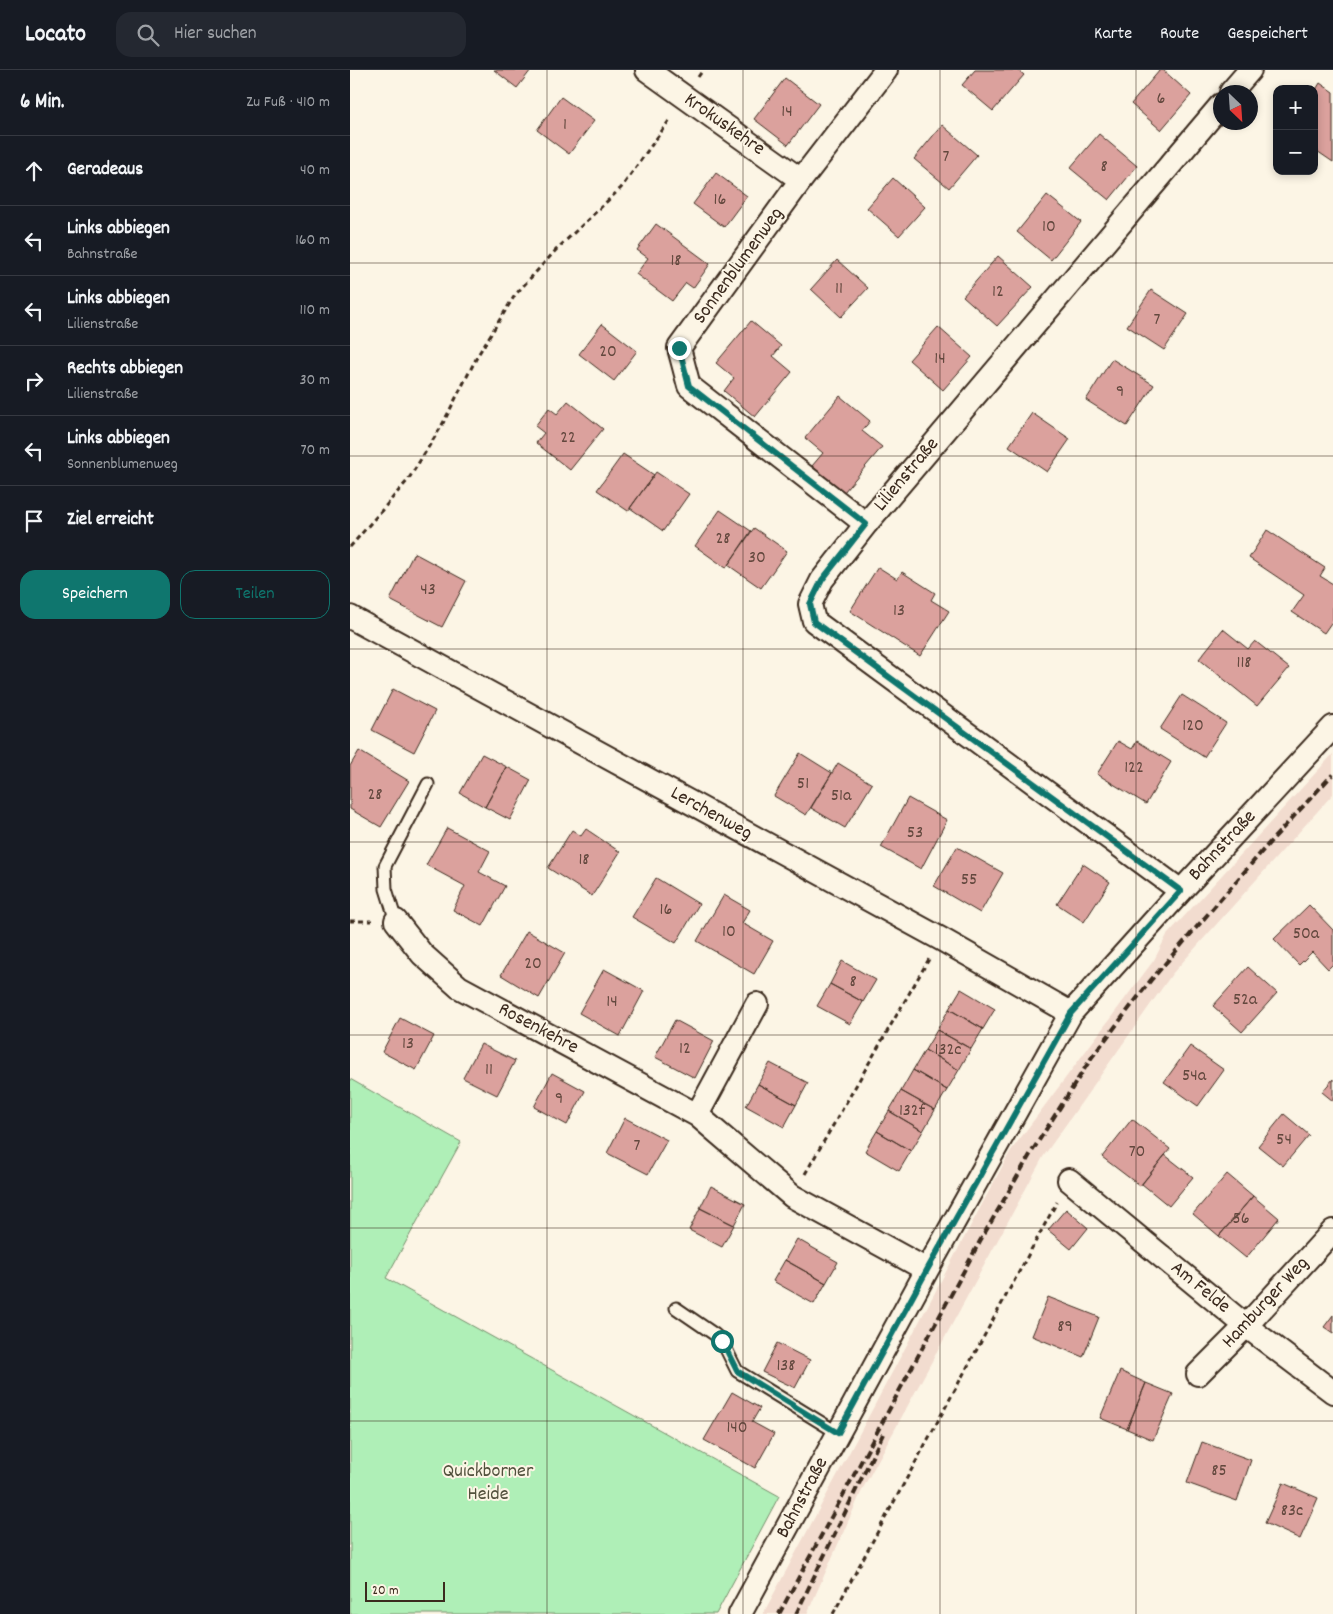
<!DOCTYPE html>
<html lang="de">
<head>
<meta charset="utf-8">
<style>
	:root { --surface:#171b24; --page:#242831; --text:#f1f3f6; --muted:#9ea1a6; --line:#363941; --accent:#0f766e }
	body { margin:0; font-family:Dekko,sans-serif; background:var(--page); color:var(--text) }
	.controls { position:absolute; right:15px; top:15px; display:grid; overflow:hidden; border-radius:10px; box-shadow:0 2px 8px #0003 }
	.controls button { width:45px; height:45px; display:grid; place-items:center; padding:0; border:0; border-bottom:1px solid var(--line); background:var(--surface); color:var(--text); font:25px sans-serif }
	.compass { position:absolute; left:863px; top:15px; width:45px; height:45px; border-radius:50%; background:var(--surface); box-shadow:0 2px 8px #0003; rotate:155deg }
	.scale { position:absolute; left:15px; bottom:12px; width:80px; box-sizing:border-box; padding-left:5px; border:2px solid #3b2a1e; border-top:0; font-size:14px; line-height:18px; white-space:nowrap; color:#3b2a1e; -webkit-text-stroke:4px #fcf5e5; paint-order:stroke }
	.stop { position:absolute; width:15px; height:15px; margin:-11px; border:4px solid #0f766e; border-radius:50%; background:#fff }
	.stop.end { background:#0f766e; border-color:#fff; box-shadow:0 1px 5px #0008 }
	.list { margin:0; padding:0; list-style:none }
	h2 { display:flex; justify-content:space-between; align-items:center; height:65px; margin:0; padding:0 20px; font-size:21px }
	h2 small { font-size:16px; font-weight:400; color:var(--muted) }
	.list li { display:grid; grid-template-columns:32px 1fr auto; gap:15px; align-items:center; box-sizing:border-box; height:70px; padding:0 20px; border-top:1px solid var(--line) }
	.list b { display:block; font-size:19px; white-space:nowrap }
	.list p { margin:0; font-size:16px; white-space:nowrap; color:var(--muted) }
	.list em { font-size:16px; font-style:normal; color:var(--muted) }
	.actions { display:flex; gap:10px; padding:15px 20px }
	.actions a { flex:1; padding:11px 0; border:1px solid var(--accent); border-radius:15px; text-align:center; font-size:18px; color:var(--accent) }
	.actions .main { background:var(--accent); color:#fff }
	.icon { flex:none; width:28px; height:28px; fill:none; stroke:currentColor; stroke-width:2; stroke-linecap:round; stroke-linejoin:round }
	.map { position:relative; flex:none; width:983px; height:1544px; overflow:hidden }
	header { display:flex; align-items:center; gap:30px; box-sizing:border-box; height:70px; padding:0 25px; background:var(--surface); border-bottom:1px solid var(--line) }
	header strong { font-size:24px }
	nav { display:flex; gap:28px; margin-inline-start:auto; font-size:18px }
	.search { width:350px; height:45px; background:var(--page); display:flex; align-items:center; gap:12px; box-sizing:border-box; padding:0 18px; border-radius:15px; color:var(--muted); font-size:19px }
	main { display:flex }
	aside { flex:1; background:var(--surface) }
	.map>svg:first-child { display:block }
</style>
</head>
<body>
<header>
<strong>Locato</strong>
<div class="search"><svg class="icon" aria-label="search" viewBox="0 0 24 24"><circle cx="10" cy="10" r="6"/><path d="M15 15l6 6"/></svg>Hier suchen</div>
<nav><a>Karte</a><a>Route</a><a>Gespeichert</a></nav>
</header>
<main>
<aside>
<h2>6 Min.<small>Zu Fuß · 410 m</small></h2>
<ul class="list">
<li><svg class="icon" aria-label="ahead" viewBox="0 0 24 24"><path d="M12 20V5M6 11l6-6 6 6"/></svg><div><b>Geradeaus</b></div><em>40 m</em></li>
<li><svg class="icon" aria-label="left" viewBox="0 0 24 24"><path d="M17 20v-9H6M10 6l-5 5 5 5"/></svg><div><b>Links abbiegen</b><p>Bahnstraße</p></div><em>160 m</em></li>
<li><svg class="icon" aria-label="left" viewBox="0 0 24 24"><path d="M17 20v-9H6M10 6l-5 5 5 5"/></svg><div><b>Links abbiegen</b><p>Lilienstraße</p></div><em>110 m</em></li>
<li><svg class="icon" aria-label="right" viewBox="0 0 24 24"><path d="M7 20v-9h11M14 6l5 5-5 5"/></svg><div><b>Rechts abbiegen</b><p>Lilienstraße</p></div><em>30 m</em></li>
<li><svg class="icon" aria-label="left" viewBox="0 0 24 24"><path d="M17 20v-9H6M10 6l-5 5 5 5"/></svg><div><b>Links abbiegen</b><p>Sonnenblumenweg</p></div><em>70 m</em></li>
<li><svg class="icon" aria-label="arrive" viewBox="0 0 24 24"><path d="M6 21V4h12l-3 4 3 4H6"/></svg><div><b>Ziel erreicht</b></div></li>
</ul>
<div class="actions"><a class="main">Speichern</a><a>Teilen</a></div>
</aside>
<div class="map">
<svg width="983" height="1544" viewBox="0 0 983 1544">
	<rect width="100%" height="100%" fill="#fcf5e5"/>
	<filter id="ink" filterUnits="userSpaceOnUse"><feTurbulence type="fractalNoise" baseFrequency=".02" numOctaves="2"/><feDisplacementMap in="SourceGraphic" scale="10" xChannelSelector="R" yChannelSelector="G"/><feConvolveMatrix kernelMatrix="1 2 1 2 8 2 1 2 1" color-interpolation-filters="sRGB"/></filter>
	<g filter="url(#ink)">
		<path fill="#f2dccf" d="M983,684V724L822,904L693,1087L513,1418L457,1544H413L660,1082L804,890L817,865Z"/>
		<path fill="#afefb7" stroke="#758c6a" d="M0,1009L111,1072L36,1208L429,1426L366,1544H0Z"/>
		<path fill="#dba19d" stroke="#3b2a1e" d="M144,0H181L167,18Z
			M625,0H668L674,5L643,41L612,15Z
			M810,0H813L841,25L811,60L781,34Z
			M435,8L469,34L438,75L404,49Z
			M970,13L983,22V92L964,79V23Z
			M211,27L244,51L219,84L187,60Z
			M592,55L627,85L599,118L564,89Z
			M749,64L787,96L759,130L720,98Z
			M366,103L397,126L374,157L343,134Z
			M543,108L575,137L549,166L517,138Z
			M697,125L731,152L701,190L667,162Z
			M306,154L360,194L343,218L336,213L322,231L286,204L298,188L287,180Z
			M648,186L683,217L647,256L613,226Z
			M487,190L518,218L491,247L461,219Z
			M801,220L838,244L814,280L777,256Z
			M401,251L431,276L423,286L442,302L405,347L374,321L384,308L366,293Z
			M252,254L287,281L264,311L229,284Z
			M588,257L622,287L593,320L559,290Z
			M762,289L804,315L777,356L736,330Z
			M490,326L520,351L512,361L532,377L494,422L462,396L473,383L455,368Z
			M218,331L253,359L220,400L186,373L194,363L185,356L199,338L207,344Z
			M682,343L720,369L697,402L659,376Z
			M273,384L304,405L278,441L247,420Z
			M306,402L339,424L313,461L280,438Z
			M370,440L401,461L376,498L345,476Z
			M404,458L437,481L411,518L378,495Z
			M917,460L975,498L970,506L983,514V550L974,563L942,542L954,525L899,488Z
			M64,483L116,511L92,557L40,530Z
			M528,497L547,509L552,502L585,523L581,530L599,541L570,586L500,541Z
			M873,559L898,579L905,571L939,598L907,636L849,589Z
			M43,619L85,641L64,682L22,660Z
			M832,625L876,653L854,687L810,659Z
			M768,671L782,679L787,671L821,692L796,734L747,704Z
			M9,681L59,711L31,757L0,739V696Z
			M450,683L482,703L456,745L424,726Z
			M132,684L157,697L135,737L110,723Z
			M488,693L522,714L495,758L461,738Z
			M157,697L181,710L160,750L135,737Z
			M558,728L597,750L571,799L531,777Z
			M97,758L140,781L129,802L155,816L133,856L103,840L115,816L76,795Z
			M236,759L270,782L242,826L198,798L222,760L231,766Z
			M607,777L653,803L630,843L584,816Z
			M733,794L760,812L734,852L707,834Z
			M306,808L349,834L326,873L282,847Z
			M374,825L400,840L392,853L423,871L404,904L347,871Z
			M959,835L983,860V894L978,899L962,882L949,895L924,869Z
			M177,861L215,883L189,928L151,905Z
			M492,891L526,910L513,932L480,914Z
			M898,897L927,923L892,962L863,936Z
			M254,899L294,921L270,966L229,943Z
			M480,914L513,932L500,954L467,936Z
			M611,919L645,939L633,959L599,939Z
			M599,939L633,959L621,979L587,960Z
			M50,948L84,966L66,1000L32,982Z
			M325,950L364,971L345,1008L305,987Z
			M587,960L621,979L609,1000L575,980Z
			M131,974L165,991L147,1025L113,1008Z
			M840,976L874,1000L848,1036L814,1012Z
			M575,980L609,1000L597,1020L563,1000Z
			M420,993L458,1013L446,1035L408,1014Z
			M563,1000L597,1020L585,1040L551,1021Z
			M202,1003L235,1021L217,1055L184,1037Z
			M983,1009V1031L972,1022Z
			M408,1014L446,1035L434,1057L396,1036Z
			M551,1021L585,1040L573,1061L539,1041Z
			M539,1041L573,1061L561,1081L527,1061Z
			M934,1044L959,1065L933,1096L908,1076Z
			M275,1048L317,1070L298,1104L257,1083Z
			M782,1049L820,1079L790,1116L752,1087Z
			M527,1061L561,1081L549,1101L515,1081Z
			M815,1085L843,1107L819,1136L792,1114Z
			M877,1104L903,1126L869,1166L843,1144Z
			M361,1116L395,1134L384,1155L350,1138Z
			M903,1126L929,1148L896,1188L869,1166Z
			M350,1138L384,1155L372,1177L339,1160Z
			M716,1139L738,1158L721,1179L698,1160Z
			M447,1169L488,1192L476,1213L435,1190Z
			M435,1190L476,1213L464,1234L423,1211Z
			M698,1227L749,1247L733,1287L682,1266Z
			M983,1245V1263L974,1257Z
			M427,1273L460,1290L445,1318L412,1302Z
			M770,1301L796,1313L777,1359L750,1348Z
			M796,1313L823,1324L803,1370L777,1359Z
			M382,1322L410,1338L402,1352L424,1364L405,1398L354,1370Z
			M852,1372L901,1390L887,1431L837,1413Z
			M933,1413L968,1428L950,1469L915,1453Z"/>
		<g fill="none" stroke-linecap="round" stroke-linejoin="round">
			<g stroke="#3b2a1e" stroke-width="15">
				<path id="service" d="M46,851L36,819L35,796L78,714
					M326,1238L364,1264L372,1271L387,1301L488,1363"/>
			</g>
			<g stroke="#3b2a1e" stroke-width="26">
				<path id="minor" d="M297,0L451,110
					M881,22L900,0
					M516,454L339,316L329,278L451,110L536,0
					M0,547L591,869L721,943
					M831,821L464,551L460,534L472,510L516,454L871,35
					M46,851L72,884L109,917L347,1045L442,1126L577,1200
					M347,1045L407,934
					M719,1110L896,1256L983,1322
					M848,1304L896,1256L983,1161
					M390,1544L577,1200L721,943L831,821L983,657"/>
			</g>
			<path stroke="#3b2a1e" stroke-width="3" stroke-dasharray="5 4" stroke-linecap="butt" d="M348,7L353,0
				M0,477L58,410L91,357L128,285L165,225L206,180L271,118L321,48
				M0,851H22
				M455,1104L579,889
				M483,1544L707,1132"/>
			<use href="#service" stroke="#fcf5e5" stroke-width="11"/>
			<use href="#minor" stroke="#fcf5e5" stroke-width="22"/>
			<path stroke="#3b2a1e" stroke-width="4" stroke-dasharray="8 4" stroke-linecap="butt" d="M429,1544L630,1171L681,1083L742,987L801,910L921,771L983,704
				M446,1544L533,1364"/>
		</g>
	</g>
	<g fill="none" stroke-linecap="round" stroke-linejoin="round" filter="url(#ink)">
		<path stroke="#0f766e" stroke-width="6" d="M329,278L339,316L516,454L472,510L460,534L464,552L831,821L721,943L577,1200L488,1363L387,1301L372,1271"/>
	</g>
	<path fill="none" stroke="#3b2a1e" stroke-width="1" stroke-opacity="0.55" d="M197,0V1544M393,0V1544M590,0V1544M786,0V1544M0,193H983M0,386H983M0,579H983M0,772H983M0,965H983M0,1158H983M0,1351H983"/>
	<g text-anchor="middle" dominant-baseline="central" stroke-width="4" stroke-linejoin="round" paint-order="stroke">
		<g font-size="18" fill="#63483e">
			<text x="811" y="29">6</text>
			<text x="437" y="42">14</text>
			<text x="215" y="55">1</text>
			<text x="596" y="87">7</text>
			<text x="754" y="97">8</text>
			<text x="370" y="130">16</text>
			<text x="699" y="157">10</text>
			<text x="326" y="191">18</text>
			<text x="489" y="219">11</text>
			<text x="648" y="222">12</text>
			<text x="807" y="250">7</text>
			<text x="258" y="282">20</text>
			<text x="590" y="289">14</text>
			<text x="770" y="322">9</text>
			<text x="218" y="368">22</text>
			<text x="373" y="469">28</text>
			<text x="407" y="488">30</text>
			<text x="78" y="520">43</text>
			<text x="549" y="541">13</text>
			<text x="894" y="593">118</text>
			<text x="843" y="656">120</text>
			<text x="784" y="698">122</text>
			<text x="453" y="714">51</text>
			<text x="25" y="725">28</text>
			<text x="491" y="726">51a</text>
			<text x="565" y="763">53</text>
			<text x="234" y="790">18</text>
			<text x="619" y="810">55</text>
			<text x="316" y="840">16</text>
			<text x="379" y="862">10</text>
			<text x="956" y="864">50a</text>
			<text x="183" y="894">20</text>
			<text x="503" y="912">8</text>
			<text x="895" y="930">52a</text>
			<text x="262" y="932">14</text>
			<text x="58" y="974">13</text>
			<text x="335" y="979">12</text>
			<text x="598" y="980">132c</text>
			<text x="139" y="1000">11</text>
			<text x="844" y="1006">54a</text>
			<text x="209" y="1029">9</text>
			<text x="562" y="1041">132f</text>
			<text x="934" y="1070">54</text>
			<text x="287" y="1076">7</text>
			<text x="787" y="1082">70</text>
			<text x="891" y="1149">56</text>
			<text x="715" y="1257">89</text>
			<text x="436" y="1296">138</text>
			<text x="387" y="1358">140</text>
			<text x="869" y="1401">85</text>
			<text x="942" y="1441">83c</text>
		</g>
		<g font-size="20" fill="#3b2a1e" stroke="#fcf5e5">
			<text transform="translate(374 55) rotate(35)">Krokuskehre</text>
			<text transform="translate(389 196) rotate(-54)">Sonnenblumenweg</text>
			<text transform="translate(557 405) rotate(-50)">Lilienstraße</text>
			<text transform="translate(361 744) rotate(29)">Lerchenweg</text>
			<text transform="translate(873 776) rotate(-47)">Bahnstraße</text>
			<text transform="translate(188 959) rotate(28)">Rosenkehre</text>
			<text transform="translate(850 1218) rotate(39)">Am Felde</text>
			<text transform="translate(916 1233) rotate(-47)">Hamburger Weg</text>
			<text transform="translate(453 1428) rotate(-62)">Bahnstraße</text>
		</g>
		<g font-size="20" fill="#52513d" stroke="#fcf5e5">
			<text x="138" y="1402">Quickborner<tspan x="138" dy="23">Heide</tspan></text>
		</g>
	</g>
</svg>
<div class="controls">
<button>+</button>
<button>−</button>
</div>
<svg class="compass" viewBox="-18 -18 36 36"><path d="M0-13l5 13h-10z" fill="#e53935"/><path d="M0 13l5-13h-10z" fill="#9ea1a6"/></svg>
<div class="scale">20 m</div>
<div class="stop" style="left:372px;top:1271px"></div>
<div class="stop end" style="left:329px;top:278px"></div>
</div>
</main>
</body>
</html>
